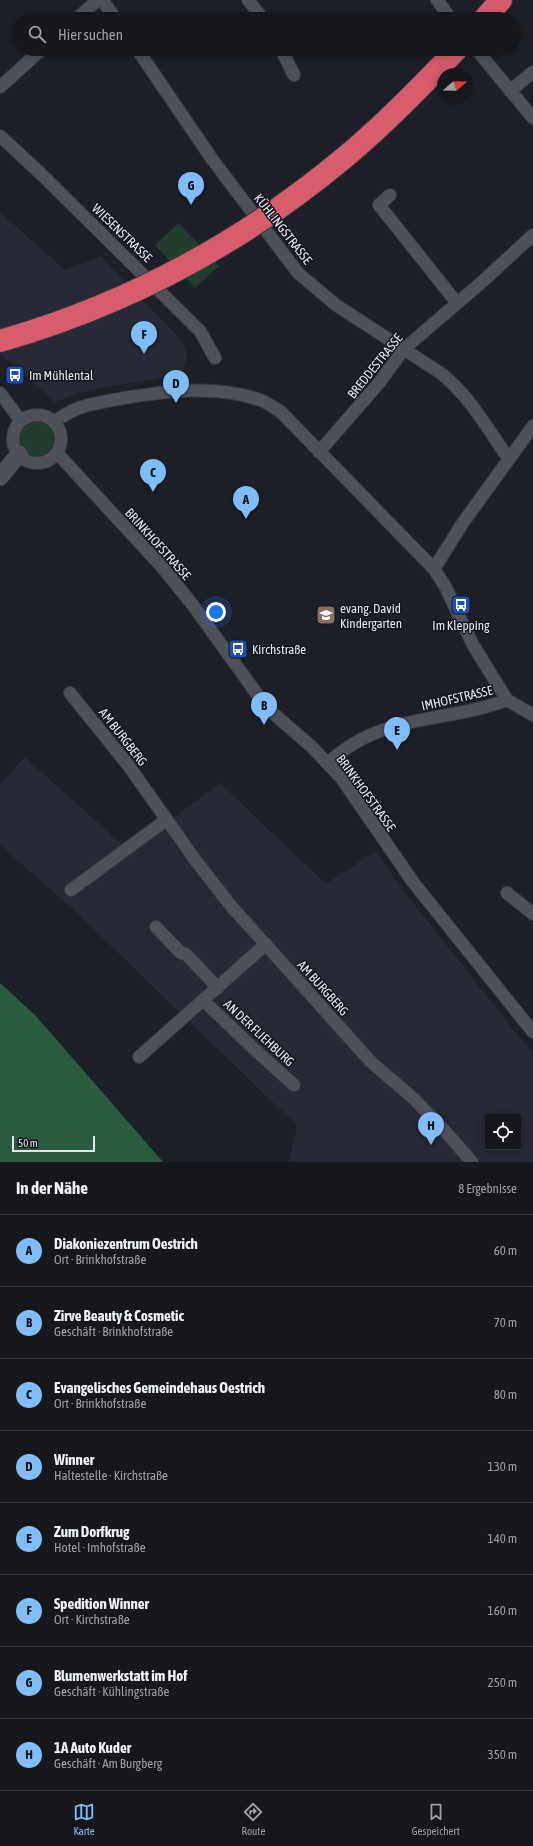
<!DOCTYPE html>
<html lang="de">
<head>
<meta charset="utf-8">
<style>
	:root { --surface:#16171d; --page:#1f2026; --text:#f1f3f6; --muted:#9e9fa4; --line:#35363b; --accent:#7fbdfa }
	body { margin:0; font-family:"Asap Condensed",sans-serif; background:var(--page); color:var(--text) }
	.controls { position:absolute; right:12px; bottom:12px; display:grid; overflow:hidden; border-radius:0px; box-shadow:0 2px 10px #0003 }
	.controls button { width:36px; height:36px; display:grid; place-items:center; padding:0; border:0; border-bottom:1px solid var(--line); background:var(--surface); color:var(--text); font:20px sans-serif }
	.compass { position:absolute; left:437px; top:68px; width:36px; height:36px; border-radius:50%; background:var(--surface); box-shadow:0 2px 10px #0003; rotate:70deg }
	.scale { position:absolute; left:12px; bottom:10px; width:83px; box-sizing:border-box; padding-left:4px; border:2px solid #e6e7ed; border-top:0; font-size:11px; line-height:14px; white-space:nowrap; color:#e6e7ed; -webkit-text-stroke:3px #14161d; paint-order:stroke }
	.you { position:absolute; left:216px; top:612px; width:14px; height:14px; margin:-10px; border:3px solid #fff; border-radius:50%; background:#1a73e8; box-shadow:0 0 0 6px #1a73e833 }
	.badge { display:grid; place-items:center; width:26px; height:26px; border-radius:50%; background:var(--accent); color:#111; font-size:13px; font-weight:700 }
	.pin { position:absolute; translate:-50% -33px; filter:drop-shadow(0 1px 2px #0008) }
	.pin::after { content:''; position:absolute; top:21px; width:14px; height:12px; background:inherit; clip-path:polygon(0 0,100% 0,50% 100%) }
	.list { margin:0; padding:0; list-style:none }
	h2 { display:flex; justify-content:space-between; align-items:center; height:52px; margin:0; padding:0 16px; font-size:17px }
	h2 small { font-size:13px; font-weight:400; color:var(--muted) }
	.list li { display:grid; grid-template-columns:26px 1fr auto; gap:12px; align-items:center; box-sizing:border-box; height:72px; padding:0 16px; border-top:1px solid var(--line) }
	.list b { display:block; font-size:15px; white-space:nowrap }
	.list p { margin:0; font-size:13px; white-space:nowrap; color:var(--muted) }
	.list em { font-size:13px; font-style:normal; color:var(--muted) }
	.icon { flex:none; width:22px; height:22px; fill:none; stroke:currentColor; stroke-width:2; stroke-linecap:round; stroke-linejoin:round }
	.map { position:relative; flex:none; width:533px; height:1162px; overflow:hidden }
	.search { position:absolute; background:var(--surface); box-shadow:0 2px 10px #0003; left:12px; right:12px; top:12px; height:44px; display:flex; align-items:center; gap:10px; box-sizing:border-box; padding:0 14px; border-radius:22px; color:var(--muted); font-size:15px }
	.sheet { height:628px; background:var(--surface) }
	nav { display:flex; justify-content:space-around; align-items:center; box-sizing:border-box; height:56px; border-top:1px solid var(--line); background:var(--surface); font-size:11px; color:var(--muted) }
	nav a { display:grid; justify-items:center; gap:2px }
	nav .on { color:var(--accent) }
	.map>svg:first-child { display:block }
</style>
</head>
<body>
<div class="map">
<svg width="533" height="1162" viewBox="0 0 533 1162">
	<rect width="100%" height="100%" fill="#1d1f27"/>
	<path fill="#252835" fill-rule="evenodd" d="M0,212L65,270L101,256L182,341L187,355L182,375L106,387L79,393L55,402L0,354Z
		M25,757L129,851L220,783L326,884L376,851L403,890L533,1054V1162H289L297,1126L75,911L0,845V785ZM488,1117H518V1147H488Z"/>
	<path fill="#213e2c" d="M179,223L219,266L195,288L155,245Z
		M20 439a17 17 0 1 1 34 0a17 17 0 1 1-34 0Z"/>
	<path fill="#295c3f" d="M0,983L35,1015L163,1162H0Z"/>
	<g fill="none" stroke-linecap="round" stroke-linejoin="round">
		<g stroke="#383a40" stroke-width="14">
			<path id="street" d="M102,0L116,19
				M248,0L263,19
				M437,0L451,19
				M76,19L98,0
				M137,49L212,159L298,273L336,305L442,374C470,397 488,429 508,458
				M281,49L294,75
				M476,49L533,118
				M0,87L42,49
				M510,91L533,72
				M0,136L41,174L200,331L215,358
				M390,195L379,205L457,303
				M0,393L21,421
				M13 439a24 24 0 1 1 48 0a24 24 0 1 1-48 0Z
				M55,421C62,417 70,411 79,408C93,403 109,401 124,398C167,391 215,385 257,399C266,401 274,408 281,412L434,569L445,586L473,645L507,700L533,715
				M319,452L379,383L404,349L483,281L533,235
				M57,453L162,567L192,604L267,708L312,747L342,779L413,882L533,1032
				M434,569L462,524L533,426
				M70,693L128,765L196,861L231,906L371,1062L413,1098L444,1130L472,1162
				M328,763C340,752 353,743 368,736C412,716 463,717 507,700
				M71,890L166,820
				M507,893L533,914
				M156,927L181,953L186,954L218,988
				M204,1001L253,1048L294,1085
				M139,1057L266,944"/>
		</g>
		<g stroke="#383a40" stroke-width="18">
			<path id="secondary" d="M0,477L19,454"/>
		</g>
		<g stroke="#383a40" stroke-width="24">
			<path id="highway" d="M484,19L501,0"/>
		</g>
		<use href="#street" stroke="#4f515a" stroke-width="12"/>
		<use href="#secondary" stroke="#4f515a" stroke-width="17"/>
		<use href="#highway" stroke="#d85d6c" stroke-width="22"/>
		<g stroke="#383a40" stroke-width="24" stroke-linecap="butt">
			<path id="highway-bridge" d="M0,341C126,305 243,242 344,158C384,125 421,87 457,49"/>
		</g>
		<use href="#highway-bridge" stroke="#d85d6c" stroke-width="22"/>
	</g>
	<defs>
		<g id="bus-square" transform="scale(1)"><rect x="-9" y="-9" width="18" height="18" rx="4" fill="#1a4fb4" stroke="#14161d"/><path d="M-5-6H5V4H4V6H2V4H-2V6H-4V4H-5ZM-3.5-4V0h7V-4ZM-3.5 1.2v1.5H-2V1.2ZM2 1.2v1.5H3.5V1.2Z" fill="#fff"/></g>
		<g id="school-square" transform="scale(1)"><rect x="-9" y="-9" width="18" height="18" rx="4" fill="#8d6e63" stroke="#14161d"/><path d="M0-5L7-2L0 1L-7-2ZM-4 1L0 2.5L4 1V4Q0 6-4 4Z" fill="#fff"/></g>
	</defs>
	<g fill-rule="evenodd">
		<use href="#bus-square" x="15" y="375"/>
		<use href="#bus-square" x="461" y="605"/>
		<use href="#school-square" x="326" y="615"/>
		<use href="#bus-square" x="238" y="649"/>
	</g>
	<g text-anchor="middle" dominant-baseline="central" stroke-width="3" stroke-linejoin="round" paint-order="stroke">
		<g font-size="13" fill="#e6e7ed" stroke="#14161d">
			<text transform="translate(283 229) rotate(52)">KÜHLINGSTRASSE</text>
			<text transform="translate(122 233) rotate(44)">WIESENSTRASSE</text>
			<text transform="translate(375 366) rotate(-51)">BREDDESTRASSE</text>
			<text transform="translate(158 544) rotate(48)">BRINKHOFSTRASSE</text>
			<text transform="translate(457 698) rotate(-13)">IMHOFSTRASSE</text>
			<text transform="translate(123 737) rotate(52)">AM BURGBERG</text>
			<text transform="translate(366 793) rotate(54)">BRINKHOFSTRASSE</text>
			<text transform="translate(323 988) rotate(48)">AM BURGBERG</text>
			<text transform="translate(259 1033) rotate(43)">AN DER FLIEHBURG</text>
		</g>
		<g font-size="13" fill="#e6e7ed" stroke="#14161d" text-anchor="start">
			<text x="29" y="375">Im Mühlental</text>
			<text x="340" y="608">evang. David<tspan x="340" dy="15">Kindergarten</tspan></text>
			<text x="461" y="625" text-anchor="middle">Im Klepping</text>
			<text x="252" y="649">Kirchstraße</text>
		</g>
	</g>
</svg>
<div class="controls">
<button><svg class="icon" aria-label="locate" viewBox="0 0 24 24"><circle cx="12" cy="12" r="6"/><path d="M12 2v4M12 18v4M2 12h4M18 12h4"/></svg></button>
</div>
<svg class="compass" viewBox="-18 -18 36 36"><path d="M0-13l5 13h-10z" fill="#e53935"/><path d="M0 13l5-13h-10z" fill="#9e9fa4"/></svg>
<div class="scale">50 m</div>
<div class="you"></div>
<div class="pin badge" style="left:246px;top:519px">A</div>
<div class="pin badge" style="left:264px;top:725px">B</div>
<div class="pin badge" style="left:153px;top:492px">C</div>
<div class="pin badge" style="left:176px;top:403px">D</div>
<div class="pin badge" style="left:397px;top:750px">E</div>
<div class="pin badge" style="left:144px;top:354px">F</div>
<div class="pin badge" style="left:191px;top:205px">G</div>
<div class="pin badge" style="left:431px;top:1145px">H</div>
<div class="search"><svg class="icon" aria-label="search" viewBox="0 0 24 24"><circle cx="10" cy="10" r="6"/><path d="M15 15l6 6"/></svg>Hier suchen</div>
</div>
<section class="sheet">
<h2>In der Nähe<small>8 Ergebnisse</small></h2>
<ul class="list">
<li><span class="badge">A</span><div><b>Diakoniezentrum Oestrich</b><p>Ort · Brinkhofstraße</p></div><em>60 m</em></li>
<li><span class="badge">B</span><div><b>Zirve Beauty &amp; Cosmetic</b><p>Geschäft · Brinkhofstraße</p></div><em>70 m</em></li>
<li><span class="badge">C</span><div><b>Evangelisches Gemeindehaus Oestrich</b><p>Ort · Brinkhofstraße</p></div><em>80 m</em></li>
<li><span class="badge">D</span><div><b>Winner</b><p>Haltestelle · Kirchstraße</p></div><em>130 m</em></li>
<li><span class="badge">E</span><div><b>Zum Dorfkrug</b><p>Hotel · Imhofstraße</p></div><em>140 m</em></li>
<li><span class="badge">F</span><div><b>Spedition Winner</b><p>Ort · Kirchstraße</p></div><em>160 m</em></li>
<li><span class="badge">G</span><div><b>Blumenwerkstatt im Hof</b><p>Geschäft · Kühlingstraße</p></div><em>250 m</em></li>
<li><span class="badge">H</span><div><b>1A Auto Kuder</b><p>Geschäft · Am Burgberg</p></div><em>350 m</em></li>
</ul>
</section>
<nav>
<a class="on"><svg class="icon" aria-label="map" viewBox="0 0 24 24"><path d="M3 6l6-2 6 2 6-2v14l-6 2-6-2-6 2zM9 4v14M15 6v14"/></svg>Karte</a>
<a><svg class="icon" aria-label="directions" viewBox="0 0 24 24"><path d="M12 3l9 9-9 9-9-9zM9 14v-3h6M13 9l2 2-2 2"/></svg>Route</a>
<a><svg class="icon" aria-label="saved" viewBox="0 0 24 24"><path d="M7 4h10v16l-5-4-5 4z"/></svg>Gespeichert</a>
</nav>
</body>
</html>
